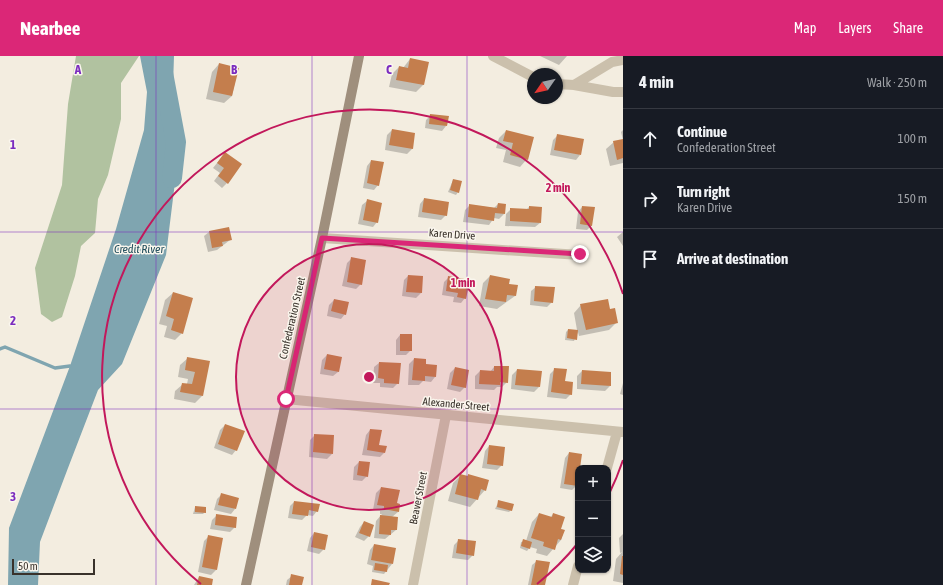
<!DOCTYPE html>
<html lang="en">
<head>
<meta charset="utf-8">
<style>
	:root { --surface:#171b24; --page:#20242c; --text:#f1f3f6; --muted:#9ea1a6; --line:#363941; --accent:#db2777 }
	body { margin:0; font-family:"Asap Condensed",sans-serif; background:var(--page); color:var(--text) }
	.controls { position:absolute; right:12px; bottom:12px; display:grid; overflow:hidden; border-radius:8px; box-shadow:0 1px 3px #0004 }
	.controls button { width:36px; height:36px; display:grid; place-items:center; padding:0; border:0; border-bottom:1px solid var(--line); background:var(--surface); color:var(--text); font:20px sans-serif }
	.compass { position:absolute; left:527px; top:12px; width:36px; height:36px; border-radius:50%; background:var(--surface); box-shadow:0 1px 3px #0004; rotate:236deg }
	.scale { position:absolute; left:12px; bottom:10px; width:83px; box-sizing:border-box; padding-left:4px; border:2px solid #39322b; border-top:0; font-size:11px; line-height:14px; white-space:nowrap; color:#39322b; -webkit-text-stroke:3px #faf6ed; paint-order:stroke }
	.stop { position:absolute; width:12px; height:12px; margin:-9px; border:3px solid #db2777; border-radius:50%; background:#fff }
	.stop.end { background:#db2777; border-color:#fff; box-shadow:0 1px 4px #0008 }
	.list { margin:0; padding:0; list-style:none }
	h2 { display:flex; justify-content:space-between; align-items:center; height:52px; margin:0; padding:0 16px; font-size:17px }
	h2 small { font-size:13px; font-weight:400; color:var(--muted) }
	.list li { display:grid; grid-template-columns:26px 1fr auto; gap:12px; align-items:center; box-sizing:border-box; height:60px; padding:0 16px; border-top:1px solid var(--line) }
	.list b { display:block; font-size:15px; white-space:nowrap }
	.list p { margin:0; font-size:13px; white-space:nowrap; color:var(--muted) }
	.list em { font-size:13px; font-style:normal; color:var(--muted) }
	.icon { flex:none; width:22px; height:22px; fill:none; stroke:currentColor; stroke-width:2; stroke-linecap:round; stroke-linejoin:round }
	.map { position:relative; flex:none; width:623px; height:529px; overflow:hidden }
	header { display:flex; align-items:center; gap:24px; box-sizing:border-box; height:56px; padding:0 20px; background:var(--accent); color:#fff }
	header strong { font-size:19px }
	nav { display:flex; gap:22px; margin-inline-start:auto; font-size:14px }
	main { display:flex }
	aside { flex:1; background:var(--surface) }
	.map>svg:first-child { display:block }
</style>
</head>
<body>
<header>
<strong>Nearbee</strong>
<nav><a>Map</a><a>Layers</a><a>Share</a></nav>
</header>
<main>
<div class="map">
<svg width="623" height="529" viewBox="0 0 623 529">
	<rect width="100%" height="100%" fill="#f3ede0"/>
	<path fill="#b1c2a0" d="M76,0H139L121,27V63L108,119L98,143L95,177L81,190L75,220L62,261L52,266L41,258L35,212L62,129L68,48Z"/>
	<path fill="#7fa5b0" d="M140,0H174L172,60L177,110L166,199L122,308L98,334L68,412L40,486L38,529H8L9,472L70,310L116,173L144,74L147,36Z"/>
	<path fill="#0003" d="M540,0H567L559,9Z
		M410,3L428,7L423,29L416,36L389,31L392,18L399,11L403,12Z
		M219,8L238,12L232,40L224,47L206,43L212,16Z
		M431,59L446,70L442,75L425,72L426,64Z
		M392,74L414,78L412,93L407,98L385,94L387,79Z
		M623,74V107L610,110L606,93L614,86L623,84L621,76Z
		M506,75L527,103L520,111L503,106L506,94L496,92L499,82Z
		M558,79L580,99L576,104L550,99L553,84Z
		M225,97L227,127L222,132L214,125L220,117L213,112Z
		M371,105L378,129L374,134L363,132L367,110Z
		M453,124L458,136L456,139L448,136Z
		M424,143L446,159L441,164L418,161L420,148Z
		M367,145L377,166L373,171L358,168L362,149Z
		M498,148L504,158L499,163L494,162L489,169L463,166L465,154L470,149L494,152Z
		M529,151L540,167L535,171L505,170L506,158L511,153L526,154Z
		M582,151L592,169L587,174L576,173L578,156Z
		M209,176L230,184L217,194L208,196L204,180Z
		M623,176V190L617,181Z
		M352,202L361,228L356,233L342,230L347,207Z
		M408,220L422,221L421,237L416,242L402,240L404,224Z
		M490,220L508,228L516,230L515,240L497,253L479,250L483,227Z
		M449,221L465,242L461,247L453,246L454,241L442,239L444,226Z
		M536,231L552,246L547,251L530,249L531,235Z
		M173,237L182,277L175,284L164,281L167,270L159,268L165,244Z
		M334,244L345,258L341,263L327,260L329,249Z
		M581,249L609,254L617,266L609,274L579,280L578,276L574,285L565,284L566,276L568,274H577L574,257Z
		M400,279L411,294L406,299H396V284Z
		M327,299L338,316L333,320L320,318L322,304Z
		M188,302L208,306L202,340L195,347L174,343L175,335L183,328H187L188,323L178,321L180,309Z
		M414,303L425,309L435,321L431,326L423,325L419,329H408L409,308Z
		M379,307L398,327L393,332L380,331V327H373L374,311Z
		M494,311L507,326L502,331H497L494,334L475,333V320L480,315L490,316Z
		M455,312L465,331L460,336L447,333L450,317Z
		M555,313L571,338L566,343L547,341L550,318Z
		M517,314L539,331L534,336L511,333L512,319Z
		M582,315L610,330L605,335L577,333V320Z
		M623,327V339L620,338Z
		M225,369L236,394L232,399L214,392L220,374Z
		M370,374L378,390L384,397L380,401L362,399L366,379Z
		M315,379L332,398L327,403L309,401L310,384Z
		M489,390L502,409L497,414L482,412L485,395Z
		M569,397L579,412L577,429L572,434L560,432L565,402Z
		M359,406L367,420L362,425L353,424L354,411Z
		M468,419L485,434L470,451L448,445L453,427L460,420L466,421Z
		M381,432L398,456L392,461L396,474L385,483L374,482L376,465L382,458H380V455L373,454L376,437Z
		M221,439L235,453L231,458L214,454L217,443Z
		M499,445L511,454L509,456L495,453Z
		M294,446L317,455L313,460L307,459L302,464L288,462L290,450Z
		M195,451L205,456L203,458H193Z
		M539,458L550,462L553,458L560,473L564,474L561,484L547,500L536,497L537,493L530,491L527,495L520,492L521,486L526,485L532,466Z
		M217,459L235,471L230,476L210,473L212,464Z
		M364,466L369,480L364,485L355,481L360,471Z
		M314,477L324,493L319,498L307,495L310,482Z
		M623,478V527L613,525L616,503L622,496L620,497L619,482Z
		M209,480L216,514L211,519L198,516L204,485Z
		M459,484L473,499L468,504L452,502L454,489Z
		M374,489L392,508L384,518L372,516L373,510L367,508L370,494Z
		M537,505L544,529H528L532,509Z
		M292,520L301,529H286L287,524Z
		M199,521L211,529H194Z"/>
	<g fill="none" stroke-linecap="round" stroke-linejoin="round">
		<path stroke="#7fa5b0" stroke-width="3.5" d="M0,293L5,291L55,312L70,310"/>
		<path stroke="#7fa5b0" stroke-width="20" d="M163,0L161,6L176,86L172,122"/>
	</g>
	<path fill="#c47e4d" d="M410,2L429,6L424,29L396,24L399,10L408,12Z
		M219,7L239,12L232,40L213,36Z
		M430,58L449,60L447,70L429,68Z
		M392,73L415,77L413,93L389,89Z
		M506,74L534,81L528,104L510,99L513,87L503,85Z
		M557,78L584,83L581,99L554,94Z
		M623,83V102L617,104L613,85Z
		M225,96L242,108L228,128L218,120L224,112L217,107Z
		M371,104L384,106L379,130L367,127Z
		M453,123L462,125L459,137L450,134Z
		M424,142L449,146L447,160L422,156Z
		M367,143L382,147L378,167L363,164Z
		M498,147L506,148L505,158L495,157L494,165L468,161L469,148L497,152Z
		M529,150L542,151L541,167L510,165V152L529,153Z
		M582,150L595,151L592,170L580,168Z
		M229,171L232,184L222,186L223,190L212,192L209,175Z
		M351,201L366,204L362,229L347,226Z
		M408,219L423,220L422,237L406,236Z
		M490,219L510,223L509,228L518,229L516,240L507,239L506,246L485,243Z
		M448,220L470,224L466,243L457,241L458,237L446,235Z
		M535,230L555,231L553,247L534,245Z
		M173,236L193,242L183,278L171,274L174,263L166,260Z
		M334,243L349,246L346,259L331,255Z
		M608,243L610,253L615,252L618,267L586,274L580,248Z
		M568,273L578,274L577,284L567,282Z
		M400,278H412V295H400Z
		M327,298L342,301L339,316L324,313Z
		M187,301L210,305L203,340L180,336L182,327L192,328L195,316L185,314Z
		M414,302L426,303V308L437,309L436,321L425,320V325L412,324Z
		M379,306L401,307L399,328L384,327V323L378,322Z
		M494,310H509L508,327L500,326V329L479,328L480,314L494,315Z
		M455,311L469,314L466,332L451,329Z
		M554,312L567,313L565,325L573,326L572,339L551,336Z
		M517,313L542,315L540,331L515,329Z
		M582,314L611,316V330L581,328Z
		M225,368L245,375L237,395L218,388Z
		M370,373L382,374L379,389L387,390L385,397L367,394Z
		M314,378L334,379L333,398L313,396Z
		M489,389L505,391L503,410L487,408Z
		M569,396L582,398L580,412H578V430L564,428Z
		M359,405L370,406L368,421L357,419Z
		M460,418L468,420V418L489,424L486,435L481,433L478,444L455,438Z
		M381,431L400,434L397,447L400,448L399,456L384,453V450L377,449Z
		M221,437L239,442L236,453L218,449Z
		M498,444L514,448L512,455L497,451Z
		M294,445L320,448L318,456L309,454L308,460L292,458Z
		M195,450L206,451V457L195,456Z
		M539,457L552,461L553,457L565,461L561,473L565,474L561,484L558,483L555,494L543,490L544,486L531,482Z
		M216,458L237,461L236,472L215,469Z
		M380,459L398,461L397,474H391V479L379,478Z
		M364,465L374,469L370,481L359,477Z
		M314,476L328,479L325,494L311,491Z
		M208,479L223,482L217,514L202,511Z
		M458,483L476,485L474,500L456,497Z
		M523,483L532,486L530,493L521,490Z
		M374,488L396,492L393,508L371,504Z
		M622,500H623V519L620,518Z
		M536,504L550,506L545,529H531Z
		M375,507L388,509L387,516L374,514Z
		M291,518L304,521L302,529H289Z
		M199,520L213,523L212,529H197Z
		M372,523L390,527L389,529H371Z"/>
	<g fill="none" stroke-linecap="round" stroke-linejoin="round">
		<path stroke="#cbc0ac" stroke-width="10" d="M493,0L533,21
			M557,28L574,29L613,36H623
			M574,29L612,6L623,4
			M322,182L580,199
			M286,343L623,376
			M607,412L617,376
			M413,529L446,359
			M573,529L578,510"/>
		<path stroke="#9f8f7d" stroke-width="10" d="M246,529L322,182L359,0"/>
	</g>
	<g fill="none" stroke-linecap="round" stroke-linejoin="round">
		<path stroke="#db2777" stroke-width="5" d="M286,343L322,182L580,198"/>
	</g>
	<path fill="none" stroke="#7b2cbf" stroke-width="1" stroke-opacity="0.55" d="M156,0V529M312,0V529M467,0V529M0,176H623M0,353H623"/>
	<circle cx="369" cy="321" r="133" fill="#c2185b" fill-opacity=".12"/>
	<g fill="none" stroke="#c2185b" stroke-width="2">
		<circle cx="369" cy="321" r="133"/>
		<path d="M623 404A267 267 0 0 1 609 438M578 487A267 267 0 0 1 537 528M201 528A267 267 0 1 1 623 238"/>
	</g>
	<g text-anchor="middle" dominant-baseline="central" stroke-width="3" stroke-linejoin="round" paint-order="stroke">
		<g font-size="11" fill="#39322b" stroke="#faf6ed">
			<text transform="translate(452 178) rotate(4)">Karen Drive</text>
			<text transform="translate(292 262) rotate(-77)">Confederation Street</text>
			<text transform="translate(456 348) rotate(5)">Alexander Street</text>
			<text transform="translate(418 442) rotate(-79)">Beaver Street</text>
		</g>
		<g font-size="12" font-style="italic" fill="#204d5b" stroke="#faf6ed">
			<text x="139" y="193">Credit River</text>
		</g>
	</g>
	<g font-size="13" text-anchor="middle" font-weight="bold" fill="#7b2cbf" stroke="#faf6ed" stroke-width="3" stroke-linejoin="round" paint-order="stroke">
		<text x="78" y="18">A</text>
		<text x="234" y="18">B</text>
		<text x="389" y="18">C</text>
		<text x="13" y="93">1</text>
		<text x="13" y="269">2</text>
		<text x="13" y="445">3</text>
	</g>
	<circle cx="369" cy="321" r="6" fill="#c2185b" stroke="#faf6ed" stroke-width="2"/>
	<g font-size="12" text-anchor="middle" font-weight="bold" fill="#c2185b" stroke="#faf6ed" stroke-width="3" stroke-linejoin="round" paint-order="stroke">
		<text x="558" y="136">2 min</text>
		<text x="463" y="231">1 min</text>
	</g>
</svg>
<div class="controls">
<button>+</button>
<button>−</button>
<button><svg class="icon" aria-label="layers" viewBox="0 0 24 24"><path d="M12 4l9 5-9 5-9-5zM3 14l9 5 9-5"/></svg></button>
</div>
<svg class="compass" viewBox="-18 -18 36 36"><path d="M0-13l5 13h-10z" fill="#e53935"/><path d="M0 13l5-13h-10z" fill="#9ea1a6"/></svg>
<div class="scale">50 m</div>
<div class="stop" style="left:286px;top:343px"></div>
<div class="stop end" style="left:580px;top:198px"></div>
</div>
<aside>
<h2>4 min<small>Walk · 250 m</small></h2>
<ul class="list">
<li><svg class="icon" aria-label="ahead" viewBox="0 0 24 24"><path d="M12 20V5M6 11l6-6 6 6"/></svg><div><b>Continue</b><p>Confederation Street</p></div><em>100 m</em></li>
<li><svg class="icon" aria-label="right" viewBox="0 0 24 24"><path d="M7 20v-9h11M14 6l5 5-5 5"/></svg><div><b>Turn right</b><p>Karen Drive</p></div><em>150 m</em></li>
<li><svg class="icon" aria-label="arrive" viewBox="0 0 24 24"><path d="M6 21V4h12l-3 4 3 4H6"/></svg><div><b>Arrive at destination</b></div></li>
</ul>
</aside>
</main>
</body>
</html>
